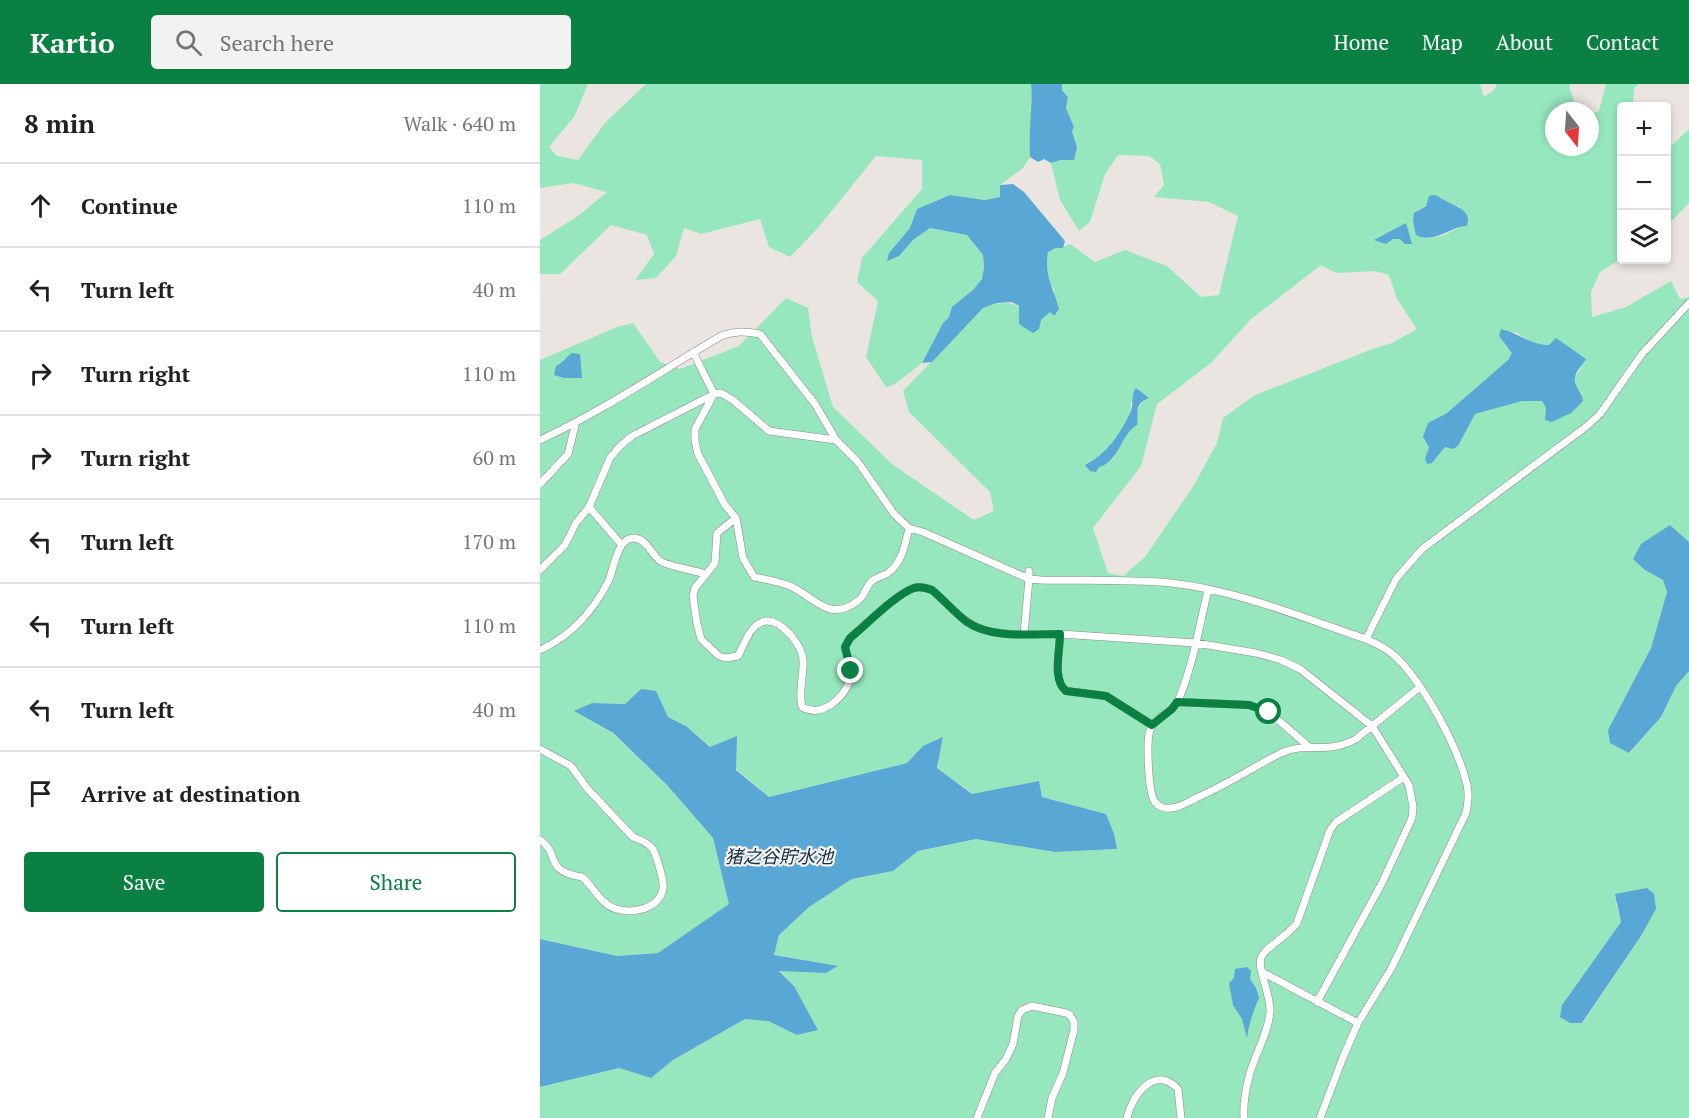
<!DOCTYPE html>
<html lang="en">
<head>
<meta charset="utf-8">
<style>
	:root { --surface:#fff; --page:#f2f2f2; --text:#202124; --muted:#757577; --line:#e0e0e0; --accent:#0b8043 }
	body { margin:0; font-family:"PT Serif","Noto Sans JP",serif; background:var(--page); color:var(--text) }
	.controls { position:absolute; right:18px; top:18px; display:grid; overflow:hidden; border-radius:6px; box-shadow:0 3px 9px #0003 }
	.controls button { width:54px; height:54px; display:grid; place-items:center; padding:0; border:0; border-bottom:2px solid var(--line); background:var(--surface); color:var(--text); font:30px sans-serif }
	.compass { position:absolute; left:1005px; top:18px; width:54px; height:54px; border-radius:50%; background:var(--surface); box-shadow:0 3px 9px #0003; rotate:163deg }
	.stop { position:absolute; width:18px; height:18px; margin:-14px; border:4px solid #0b8043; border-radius:50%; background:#fff }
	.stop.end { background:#0b8043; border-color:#fff; box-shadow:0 2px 6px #0008 }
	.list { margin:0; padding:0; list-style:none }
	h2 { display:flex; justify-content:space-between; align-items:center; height:78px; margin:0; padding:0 24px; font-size:26px }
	h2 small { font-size:20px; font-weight:400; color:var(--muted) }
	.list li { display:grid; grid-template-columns:39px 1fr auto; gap:18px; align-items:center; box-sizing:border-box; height:84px; padding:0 24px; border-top:2px solid var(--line) }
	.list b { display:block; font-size:22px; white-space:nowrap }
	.list em { font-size:20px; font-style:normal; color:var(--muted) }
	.actions { display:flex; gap:12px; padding:18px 24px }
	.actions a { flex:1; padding:14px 0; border:2px solid var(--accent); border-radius:6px; text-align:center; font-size:21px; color:var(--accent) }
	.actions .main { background:var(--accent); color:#fff }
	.icon { flex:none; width:33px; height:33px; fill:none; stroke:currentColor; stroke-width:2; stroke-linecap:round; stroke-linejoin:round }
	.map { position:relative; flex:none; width:1149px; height:1034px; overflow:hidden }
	header { display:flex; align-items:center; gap:36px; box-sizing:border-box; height:84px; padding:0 30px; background:var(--accent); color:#fff }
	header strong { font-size:28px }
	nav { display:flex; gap:33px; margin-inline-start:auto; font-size:21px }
	.search { width:420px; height:54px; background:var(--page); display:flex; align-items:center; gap:15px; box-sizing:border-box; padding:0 21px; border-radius:6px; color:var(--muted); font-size:22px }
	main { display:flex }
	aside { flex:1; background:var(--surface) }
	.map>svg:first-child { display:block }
</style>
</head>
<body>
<header>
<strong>Kartio</strong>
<div class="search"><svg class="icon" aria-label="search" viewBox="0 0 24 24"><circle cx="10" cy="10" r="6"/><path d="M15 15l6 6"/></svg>Search here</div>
<nav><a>Home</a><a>Map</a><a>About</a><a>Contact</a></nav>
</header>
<main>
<aside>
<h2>8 min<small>Walk · 640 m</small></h2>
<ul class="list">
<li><svg class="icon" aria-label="ahead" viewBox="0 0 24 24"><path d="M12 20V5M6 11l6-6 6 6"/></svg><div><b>Continue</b></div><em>110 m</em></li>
<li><svg class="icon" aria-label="left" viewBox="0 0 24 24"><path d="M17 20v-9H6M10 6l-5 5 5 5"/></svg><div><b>Turn left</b></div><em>40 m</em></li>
<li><svg class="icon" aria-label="right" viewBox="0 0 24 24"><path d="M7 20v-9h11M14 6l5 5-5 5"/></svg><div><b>Turn right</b></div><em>110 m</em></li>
<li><svg class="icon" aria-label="right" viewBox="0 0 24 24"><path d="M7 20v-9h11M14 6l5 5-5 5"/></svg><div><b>Turn right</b></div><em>60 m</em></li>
<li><svg class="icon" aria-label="left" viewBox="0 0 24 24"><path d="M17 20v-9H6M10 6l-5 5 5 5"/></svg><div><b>Turn left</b></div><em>170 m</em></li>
<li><svg class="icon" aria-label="left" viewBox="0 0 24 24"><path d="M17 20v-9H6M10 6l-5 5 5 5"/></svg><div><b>Turn left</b></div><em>110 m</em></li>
<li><svg class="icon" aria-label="left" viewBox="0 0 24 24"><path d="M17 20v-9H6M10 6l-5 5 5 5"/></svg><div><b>Turn left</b></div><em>40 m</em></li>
<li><svg class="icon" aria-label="arrive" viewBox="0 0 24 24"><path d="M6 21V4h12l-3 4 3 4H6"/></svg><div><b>Arrive at destination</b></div></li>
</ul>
<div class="actions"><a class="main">Save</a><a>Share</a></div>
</aside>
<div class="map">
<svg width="1149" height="1034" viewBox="0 0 1149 1034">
	<rect width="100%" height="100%" fill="#eae5e1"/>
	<path fill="#96e7bd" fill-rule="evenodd" d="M0,0H48L34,33L9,63L17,72L38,76L65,39L106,0H491V42L489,60L490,73L483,84L460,101V113L445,116L410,111L377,125L370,144L349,169L359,172L373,156L390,144L427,151L443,171L444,183L442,195L433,207L412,223L409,233L403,239L382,279L355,300L346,303L326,273L338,217L317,198L322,174L382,105V76L336,72L277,145L250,173L229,163L220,135L161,150L144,144L136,172L116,194L95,196L114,170L107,151L71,141L20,190H0V156L38,132L67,108L33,99L0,104Z
		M522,0H940L944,13L954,6L957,0H1031L1029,2L1037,27H1014V63H1050V31L1059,27L1066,0H1098L1094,5L1093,22H1082L1081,175L1060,188L1051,208L1052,233L1086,223L1131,197L1140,215L1149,213V458L1130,441L1105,486L1123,496L1127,508L1111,564L1068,647L1090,669L1121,633L1136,602L1149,587V1034H0V1003L79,984L111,994L133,976L205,935L228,937L257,951L278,946L254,902L239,886L286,889L297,882L234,871L239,851L269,823L312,795L353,787L378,767L436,755L515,768L577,765L566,730L502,713L499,697L433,710L397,684L403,654L383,662L367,679L229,713L146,642L128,633L101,605L85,620L52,619L35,628L72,649L127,701L173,754L190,820L118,869L77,872L0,855V276L77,243L93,239L120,278L140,285L199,262L246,214L268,224L272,253L293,323L353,381L434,436L454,427L450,408L369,328L363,307L443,224C472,213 476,221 501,236L510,228L514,232V205L508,197L506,181L508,168C516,163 523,164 530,160L555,178L585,166L627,182L661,213L679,211L698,132L669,118L614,113L624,101L620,80L609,72L578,71L565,90L550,138L539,147L520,116L511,79L521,76L537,63L532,47L534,43L526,24L528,13L522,5ZM900,113L912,120L920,123V142C909,150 890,159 877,151L878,126C886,122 891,117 900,113ZM781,181L796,189L836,187L849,191L857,215L877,245L852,259L835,264L715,311L683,334L677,359L654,401L605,473L583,492L568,489L553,444L601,382L617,320L671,279L710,236ZM975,248L997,261H1009L1041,284L1035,292V301L1043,311L1006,324L1002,317H982L935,330L918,362L905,363L892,379L885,375L889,363L888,339L907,329L968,276L973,269L959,252ZM603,316L595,331L597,341C572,355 584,388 546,381C565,371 593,340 591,318ZM1076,819L1116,825L1101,852L1043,939L1022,921L1081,838Z
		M1149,45V119L1127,142V66Z"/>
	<path fill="#58a7d4" d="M491,0H522V6L528,13L526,24L534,43L532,47L537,63L534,76H521L511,79L504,75L498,78L490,73C488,49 493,24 491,0Z
		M473,100L484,108L525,157L523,164H516L508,168C504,193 513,202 519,225L514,232L510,228L501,236L499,245L493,249L479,240V222L472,218L457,219L443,224L392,278L382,279L403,239L409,233L412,223L433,206L442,195L444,183L443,171L427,151L390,144L373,156L359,172L347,177L349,169L370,144L377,125L410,111L445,116L460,113V101Z
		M894,111C901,113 905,117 912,120C922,125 931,129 927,142C912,141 895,161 876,151L873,137L874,129L886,122L889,112Z
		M866,139L872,160H865L860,155H853L846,160L834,156Z
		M961,245C978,249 991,261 1009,261L1016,254L1046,275C1043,280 1036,287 1035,293C1033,303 1043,308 1043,317L1031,329L1012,338L1005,336L1006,324L1002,317H982L935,330L918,362L913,365L905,363L892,379L887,380L885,375L889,363L883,353L888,339L907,329L968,276L972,269L959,252Z
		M32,269L40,270L42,294H24L14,291L16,282C23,279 26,273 32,269Z
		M596,304L609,314C593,320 599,329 597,341C580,351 580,377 559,383L556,388L550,387L545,381C567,370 581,349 591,327C594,320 590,312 596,304Z
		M1130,441L1149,458V587L1136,602L1121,633L1089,669L1070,659L1068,646L1111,564L1127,508L1123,496L1105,486L1093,475L1101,460Z
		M101,605L116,607L128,633L146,642L170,663L197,652L196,686L229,713L367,679L383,662L403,653L397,684L432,710L499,697L502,713L566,730L574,750L577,765L515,768L436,755L378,767L353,787L312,795L269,823L239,851L234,871L298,882L286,889L239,887L254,902L278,946L257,951L228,937L205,935L133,976L111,994L79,984L0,1003V855L77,872L118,869L189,820L173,754L127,701L73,649L34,627L52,619L85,620Z
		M1107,804L1114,810L1116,825L1101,852L1042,939H1030L1020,933L1022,921L1081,838L1075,810Z
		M707,883L711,887L710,895L716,904L719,914C713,928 709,939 707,954L702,935L693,921L689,899L694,894L695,885Z"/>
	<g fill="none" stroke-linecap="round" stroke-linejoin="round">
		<g stroke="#8f8a87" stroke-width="8">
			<path id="street" d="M153,268L174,310
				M174,310L155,345V357L158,370L185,421L196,434L203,474L214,493C225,495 239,498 250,502C275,513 289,540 319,516C325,511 326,502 332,497C336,493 343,492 348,489C363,478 365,460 369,444
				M0,356C63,327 121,287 181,252C195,247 205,247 220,250L275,320L296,356L318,378L354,430L369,444L383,448L489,495L484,550C467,551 443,549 428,538C415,530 404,516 392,506C387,504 380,502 374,504C356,510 325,541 310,554L305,563C307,573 313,586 310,596C303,615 282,634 262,623C258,607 264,591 263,576C262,560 239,532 222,538C209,543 204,561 198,572L186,574L179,572L161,555L157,540L153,512L155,504L175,479L177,449L196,434
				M0,400L28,370L36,338
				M49,423L81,460
				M0,486L25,461L36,439L49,423L70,374L80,362L92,352L174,310L181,309L193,316L229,347L296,356
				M489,487V495L501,496C544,497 588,495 631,499C697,506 763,534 826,555C838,560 848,565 857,574C885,602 918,663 927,701C929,710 928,720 926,729L851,885L818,939L804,971L780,1034
				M668,506C659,543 653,582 638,617C631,631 612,633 609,650C607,662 608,709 615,718C619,723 625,725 631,724C640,724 648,718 656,714C686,701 712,684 741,669C767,657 787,671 816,655L880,603
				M484,550H520L656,559L716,569L741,576L760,585L832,642L869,701L873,723L872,734L842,799L777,918
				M520,550C520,567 512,595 526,607L566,612L612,641
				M826,555L856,495L882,465L1047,342L1060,330L1102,270L1149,219
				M0,566C31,552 52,529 68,498C74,486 77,453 94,454C108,455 111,472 122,478C129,482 156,487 166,490
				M637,618L709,621C733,627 750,647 769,663
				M0,665L31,682L46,703L93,753C100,756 106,757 112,764C116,769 117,776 119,782C121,789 124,797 123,805C119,825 93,830 76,825C60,820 54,803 42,793C3,787 21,770 0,756
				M722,888L818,939
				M437,1034L455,989L466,975L473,960L478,932L482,926L492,922L526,929L530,931L534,938V946L523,989L512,1014L508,1034
				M587,1034C592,1011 615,980 638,1005L641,1034
				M704,1034C703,1019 706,1003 710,989C716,968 728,950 730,928C731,911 717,884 721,874C726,862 748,852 757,839L790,746L796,738L864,693"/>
		</g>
		<use href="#street" stroke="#fff" stroke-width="7"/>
	</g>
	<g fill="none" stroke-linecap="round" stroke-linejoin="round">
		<path stroke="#0b8043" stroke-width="8" d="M311,587L305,563L310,554C325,542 356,510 374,504C380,502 387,504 392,506C404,516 415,529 427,538C451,555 493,550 520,550C520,567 512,596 526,607L566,612L612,641L632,625L637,618L709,621L729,628"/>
	</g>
	<g text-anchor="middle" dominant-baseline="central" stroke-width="4.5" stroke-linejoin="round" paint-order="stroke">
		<g font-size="18" font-style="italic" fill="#0f3246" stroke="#f8f2ee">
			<text x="239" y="772">猪之谷貯水池</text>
		</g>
	</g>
</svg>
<div class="controls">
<button>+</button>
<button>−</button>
<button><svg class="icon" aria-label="layers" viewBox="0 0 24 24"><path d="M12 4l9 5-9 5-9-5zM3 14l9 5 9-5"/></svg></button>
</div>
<svg class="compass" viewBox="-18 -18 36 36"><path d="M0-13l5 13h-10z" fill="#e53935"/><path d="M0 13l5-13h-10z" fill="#757577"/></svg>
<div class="stop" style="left:729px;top:628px"></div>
<div class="stop end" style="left:311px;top:587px"></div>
</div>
</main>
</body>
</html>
